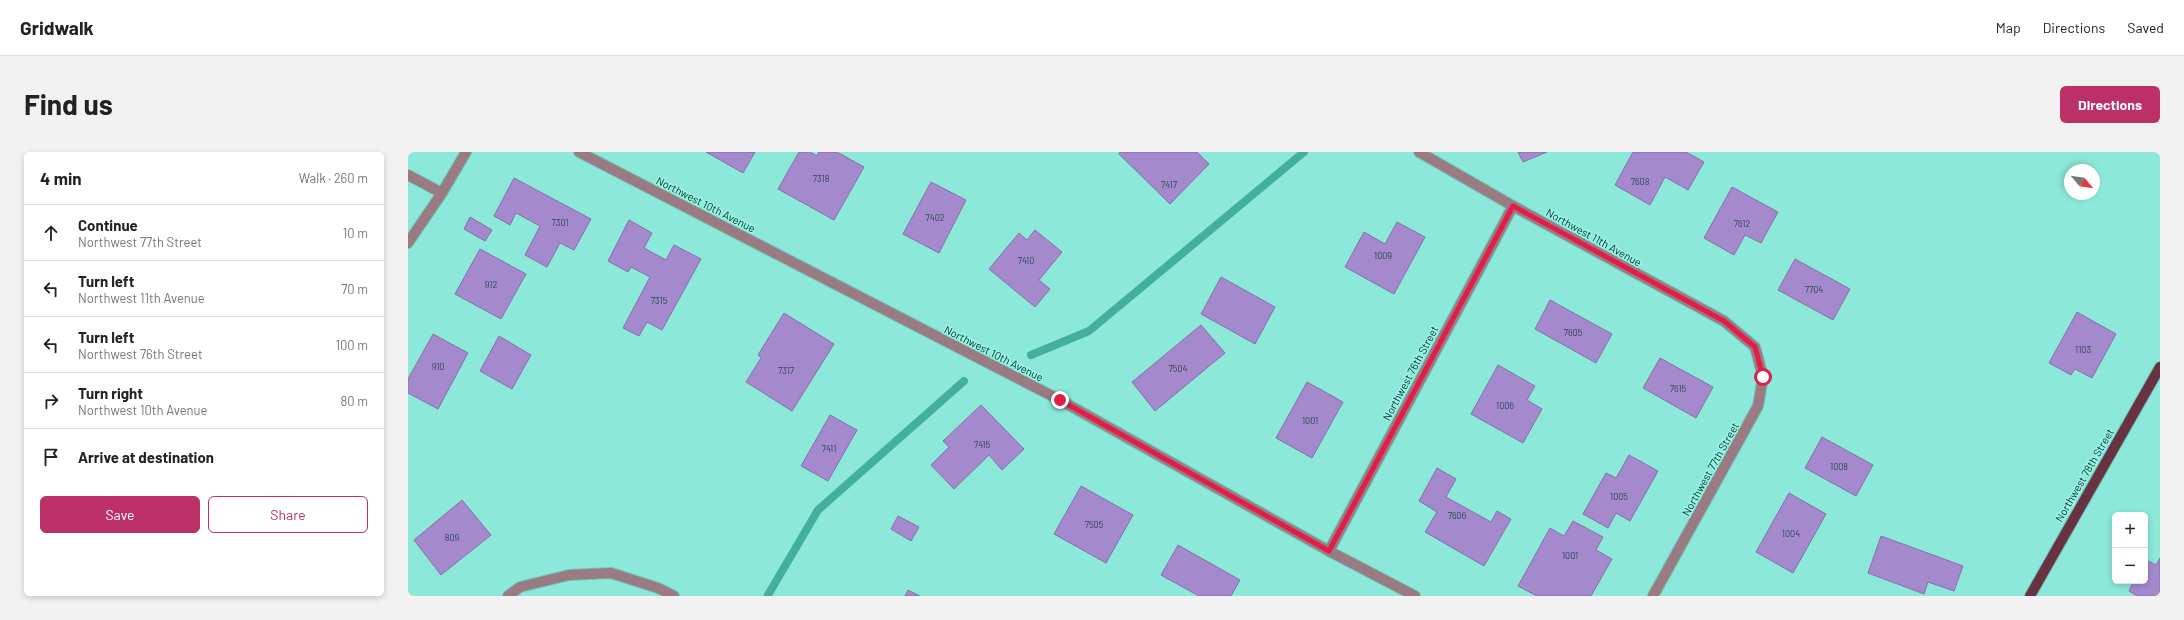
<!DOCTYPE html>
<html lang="en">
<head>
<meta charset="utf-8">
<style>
	:root { --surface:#fff; --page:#f2f2f2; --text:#222; --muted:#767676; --line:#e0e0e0; --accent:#bb3066 }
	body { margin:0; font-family:Barlow,sans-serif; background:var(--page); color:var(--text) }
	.controls { position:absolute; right:12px; bottom:12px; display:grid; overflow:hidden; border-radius:6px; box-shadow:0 2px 6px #0003 }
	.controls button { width:36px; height:36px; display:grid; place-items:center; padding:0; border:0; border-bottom:1px solid var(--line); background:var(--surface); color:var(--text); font:20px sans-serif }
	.compass { position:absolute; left:1656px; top:12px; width:36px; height:36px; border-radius:50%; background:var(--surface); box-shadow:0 2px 6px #0003; rotate:119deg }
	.stop { position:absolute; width:12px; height:12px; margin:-9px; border:3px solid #e11d48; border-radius:50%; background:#fff }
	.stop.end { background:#e11d48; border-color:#fff; box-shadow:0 1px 4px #0008 }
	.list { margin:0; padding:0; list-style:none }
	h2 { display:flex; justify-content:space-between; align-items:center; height:52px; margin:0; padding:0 16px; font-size:17px }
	h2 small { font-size:13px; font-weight:400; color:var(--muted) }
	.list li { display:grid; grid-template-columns:26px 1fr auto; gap:12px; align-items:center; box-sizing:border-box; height:56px; padding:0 16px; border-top:1px solid var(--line) }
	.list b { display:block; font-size:15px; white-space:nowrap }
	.list p { margin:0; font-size:13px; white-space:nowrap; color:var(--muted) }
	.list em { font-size:13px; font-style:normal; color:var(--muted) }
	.actions { display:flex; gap:8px; padding:12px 16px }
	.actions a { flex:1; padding:9px 0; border:1px solid var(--accent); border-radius:6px; text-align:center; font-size:14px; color:var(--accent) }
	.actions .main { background:var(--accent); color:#fff }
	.icon { flex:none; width:22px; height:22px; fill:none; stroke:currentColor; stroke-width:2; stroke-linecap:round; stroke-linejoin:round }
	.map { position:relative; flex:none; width:1752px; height:444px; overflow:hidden; border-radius:6px }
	header { display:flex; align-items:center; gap:24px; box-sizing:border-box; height:56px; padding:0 20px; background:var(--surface); border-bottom:1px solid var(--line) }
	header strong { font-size:19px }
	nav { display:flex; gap:22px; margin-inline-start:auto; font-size:14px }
	.intro { display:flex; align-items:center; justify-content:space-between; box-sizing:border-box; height:96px; padding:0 24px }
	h1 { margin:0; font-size:28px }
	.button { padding:10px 18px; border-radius:6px; background:var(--accent); color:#fff; font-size:14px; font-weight:700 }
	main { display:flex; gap:24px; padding:0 24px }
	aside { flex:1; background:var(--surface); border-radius:6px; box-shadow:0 2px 6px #0003 }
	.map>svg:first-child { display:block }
</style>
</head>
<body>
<header>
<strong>Gridwalk</strong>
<nav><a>Map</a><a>Directions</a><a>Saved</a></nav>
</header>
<div class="intro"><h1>Find us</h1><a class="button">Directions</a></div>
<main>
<aside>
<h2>4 min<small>Walk · 260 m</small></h2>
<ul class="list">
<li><svg class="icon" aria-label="ahead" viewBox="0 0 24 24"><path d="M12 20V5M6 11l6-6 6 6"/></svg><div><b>Continue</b><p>Northwest 77th Street</p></div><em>10 m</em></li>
<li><svg class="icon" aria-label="left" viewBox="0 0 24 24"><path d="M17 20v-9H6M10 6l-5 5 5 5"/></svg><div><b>Turn left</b><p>Northwest 11th Avenue</p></div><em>70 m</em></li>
<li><svg class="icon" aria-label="left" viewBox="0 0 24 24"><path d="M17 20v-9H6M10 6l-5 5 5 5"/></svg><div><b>Turn left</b><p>Northwest 76th Street</p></div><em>100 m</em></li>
<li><svg class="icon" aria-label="right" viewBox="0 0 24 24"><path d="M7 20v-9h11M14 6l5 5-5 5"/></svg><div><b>Turn right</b><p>Northwest 10th Avenue</p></div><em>80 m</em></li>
<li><svg class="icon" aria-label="arrive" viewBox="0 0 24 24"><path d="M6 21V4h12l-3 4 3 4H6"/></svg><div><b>Arrive at destination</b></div></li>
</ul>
<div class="actions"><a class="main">Save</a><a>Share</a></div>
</aside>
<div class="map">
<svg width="1752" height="444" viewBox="0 0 1752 444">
	<rect width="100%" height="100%" fill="#8ce8d8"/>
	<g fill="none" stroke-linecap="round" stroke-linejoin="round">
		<path stroke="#42af9f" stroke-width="8" d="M623,203L681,179L896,0
			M360,443L410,358L556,229"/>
	</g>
	<path fill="#a489cd" stroke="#876faa" d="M298,0H347L335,21Z
		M391,0H402L409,4L411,0H429L456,15L426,68L370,37Z
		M712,0H789L801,12L762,52L711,2Z
		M1110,0H1139L1115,10Z
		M1225,0H1278L1296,10L1280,38L1257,25L1242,53L1207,33Z
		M106,26L183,67L166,98L152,91L139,115L117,103L132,74L108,61L102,73L86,64Z
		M523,30L558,48L531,101L495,82Z
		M1324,35L1370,60L1353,91L1337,83L1326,103L1296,86Z
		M62,65L84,78L77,89L56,77Z
		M221,68L244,81L236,96L258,108L266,93L293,107L254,178L239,170L231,184L215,176L242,125L223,115L220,120L200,109Z
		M989,70L1017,85L986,142L937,115L956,80L977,92Z
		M627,78L654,100L631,128L642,137L627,155L581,117L611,81L619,88Z
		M72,97L118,122L93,167L47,142Z
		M1387,107L1442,137L1425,168L1370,138Z
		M813,125L867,155L847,192L793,162Z
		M1142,148L1204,182L1188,211L1127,177Z
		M1669,160L1708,182L1684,226L1667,217L1663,223L1641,211Z
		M376,161L426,192L384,259L338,230L353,206L350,203Z
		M793,173L817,201L747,259L724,230Z
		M25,182L60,201L30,257L0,241V227Z
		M91,184L123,203L104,237L72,219Z
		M1252,206L1305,235L1288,266L1235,236Z
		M1090,213L1127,234L1119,248L1134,257L1115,291L1063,262Z
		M899,230L935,250L904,306L868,286Z
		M573,253L616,297L594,318L581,303L546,337L523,313L541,295L535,289Z
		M422,263L449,278L420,329L393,314Z
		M1414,285L1465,313L1448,344L1397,316Z
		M1221,303L1250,319L1222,369L1208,361L1200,376L1175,362L1198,321L1208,326Z
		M1029,316L1048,327L1038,345L1083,370L1089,359L1103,367L1076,414L1017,380L1029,360L1011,349Z
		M673,334L725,363L698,411L646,382Z
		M1381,341L1418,362L1385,421L1348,400Z
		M54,348L83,383L33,423L6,388Z
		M490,364L511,375L503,389L483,377Z
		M1165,369L1195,385L1188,398L1204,407L1183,444H1129L1110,434L1142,376L1156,384Z
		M1473,384L1555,414L1546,439L1520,430L1516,442L1460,421Z
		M770,393L832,428L823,444H791L753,423Z
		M1752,406V444H1729L1721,439L1726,429H1737L1738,408L1748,413Z
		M500,438L512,444H497Z"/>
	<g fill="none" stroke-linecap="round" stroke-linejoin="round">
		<g stroke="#71c3b5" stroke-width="12">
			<path id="minor" d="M171,0L652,248L921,399L1007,444
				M1011,0L1105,54L1316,169L1347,195L1355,225L1350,254L1245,444
				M0,23L34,41
				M0,91L34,41L58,0
				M921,399L1105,54
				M100,444L112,435L161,423L203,421L250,436L266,444"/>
		</g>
		<g stroke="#71c3b5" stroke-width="12">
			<path id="major" d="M1622,444L1752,215"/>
		</g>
		<use href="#minor" stroke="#9b7b83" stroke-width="10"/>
		<use href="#major" stroke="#673242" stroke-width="10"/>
	</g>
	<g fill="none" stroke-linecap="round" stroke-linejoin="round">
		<path stroke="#e11d48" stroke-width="5" d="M652,248L921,399L1105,54L1316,169L1347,195L1355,225"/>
	</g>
	<g text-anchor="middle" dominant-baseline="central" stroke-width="3" stroke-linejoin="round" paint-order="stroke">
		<g font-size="9" fill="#2e4754">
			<text x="413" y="26">7318</text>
			<text x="1232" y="29">7608</text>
			<text x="761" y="32">7417</text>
			<text x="527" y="65">7402</text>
			<text x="152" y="70">7301</text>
			<text x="1334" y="71">7612</text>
			<text x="975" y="103">1009</text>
			<text x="618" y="108">7410</text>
			<text x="83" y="132">912</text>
			<text x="1406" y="137">7704</text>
			<text x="251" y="148">7315</text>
			<text x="1165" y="180">7605</text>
			<text x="1675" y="197">1103</text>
			<text x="30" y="214">910</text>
			<text x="770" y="216">7504</text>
			<text x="378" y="218">7317</text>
			<text x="1270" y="236">7615</text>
			<text x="1097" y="253">1006</text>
			<text x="902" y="268">1001</text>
			<text x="574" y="292">7415</text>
			<text x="421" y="296">7411</text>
			<text x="1431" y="314">1008</text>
			<text x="1211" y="344">1005</text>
			<text x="1049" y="363">7606</text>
			<text x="686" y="372">7505</text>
			<text x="1383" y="381">1004</text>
			<text x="44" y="385">809</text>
			<text x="1162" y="403">1001</text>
		</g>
		<g font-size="11" fill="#06312b" stroke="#99f5e5">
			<text transform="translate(298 52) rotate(27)">Northwest 10th Avenue</text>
			<text transform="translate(1186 85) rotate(29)">Northwest 11th Avenue</text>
			<text transform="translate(586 201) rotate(27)">Northwest 10th Avenue</text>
			<text transform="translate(1002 221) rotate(-62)">Northwest 76th Street</text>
			<text transform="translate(1302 317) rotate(-61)">Northwest 77th Street</text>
			<text transform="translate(1676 323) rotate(-60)">Northwest 78th Street</text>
		</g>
	</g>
</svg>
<div class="controls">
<button>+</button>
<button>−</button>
</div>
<svg class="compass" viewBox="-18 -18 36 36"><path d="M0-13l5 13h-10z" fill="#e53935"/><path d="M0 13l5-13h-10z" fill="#767676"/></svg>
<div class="stop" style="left:1355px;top:225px"></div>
<div class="stop end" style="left:652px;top:248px"></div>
</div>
</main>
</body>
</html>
